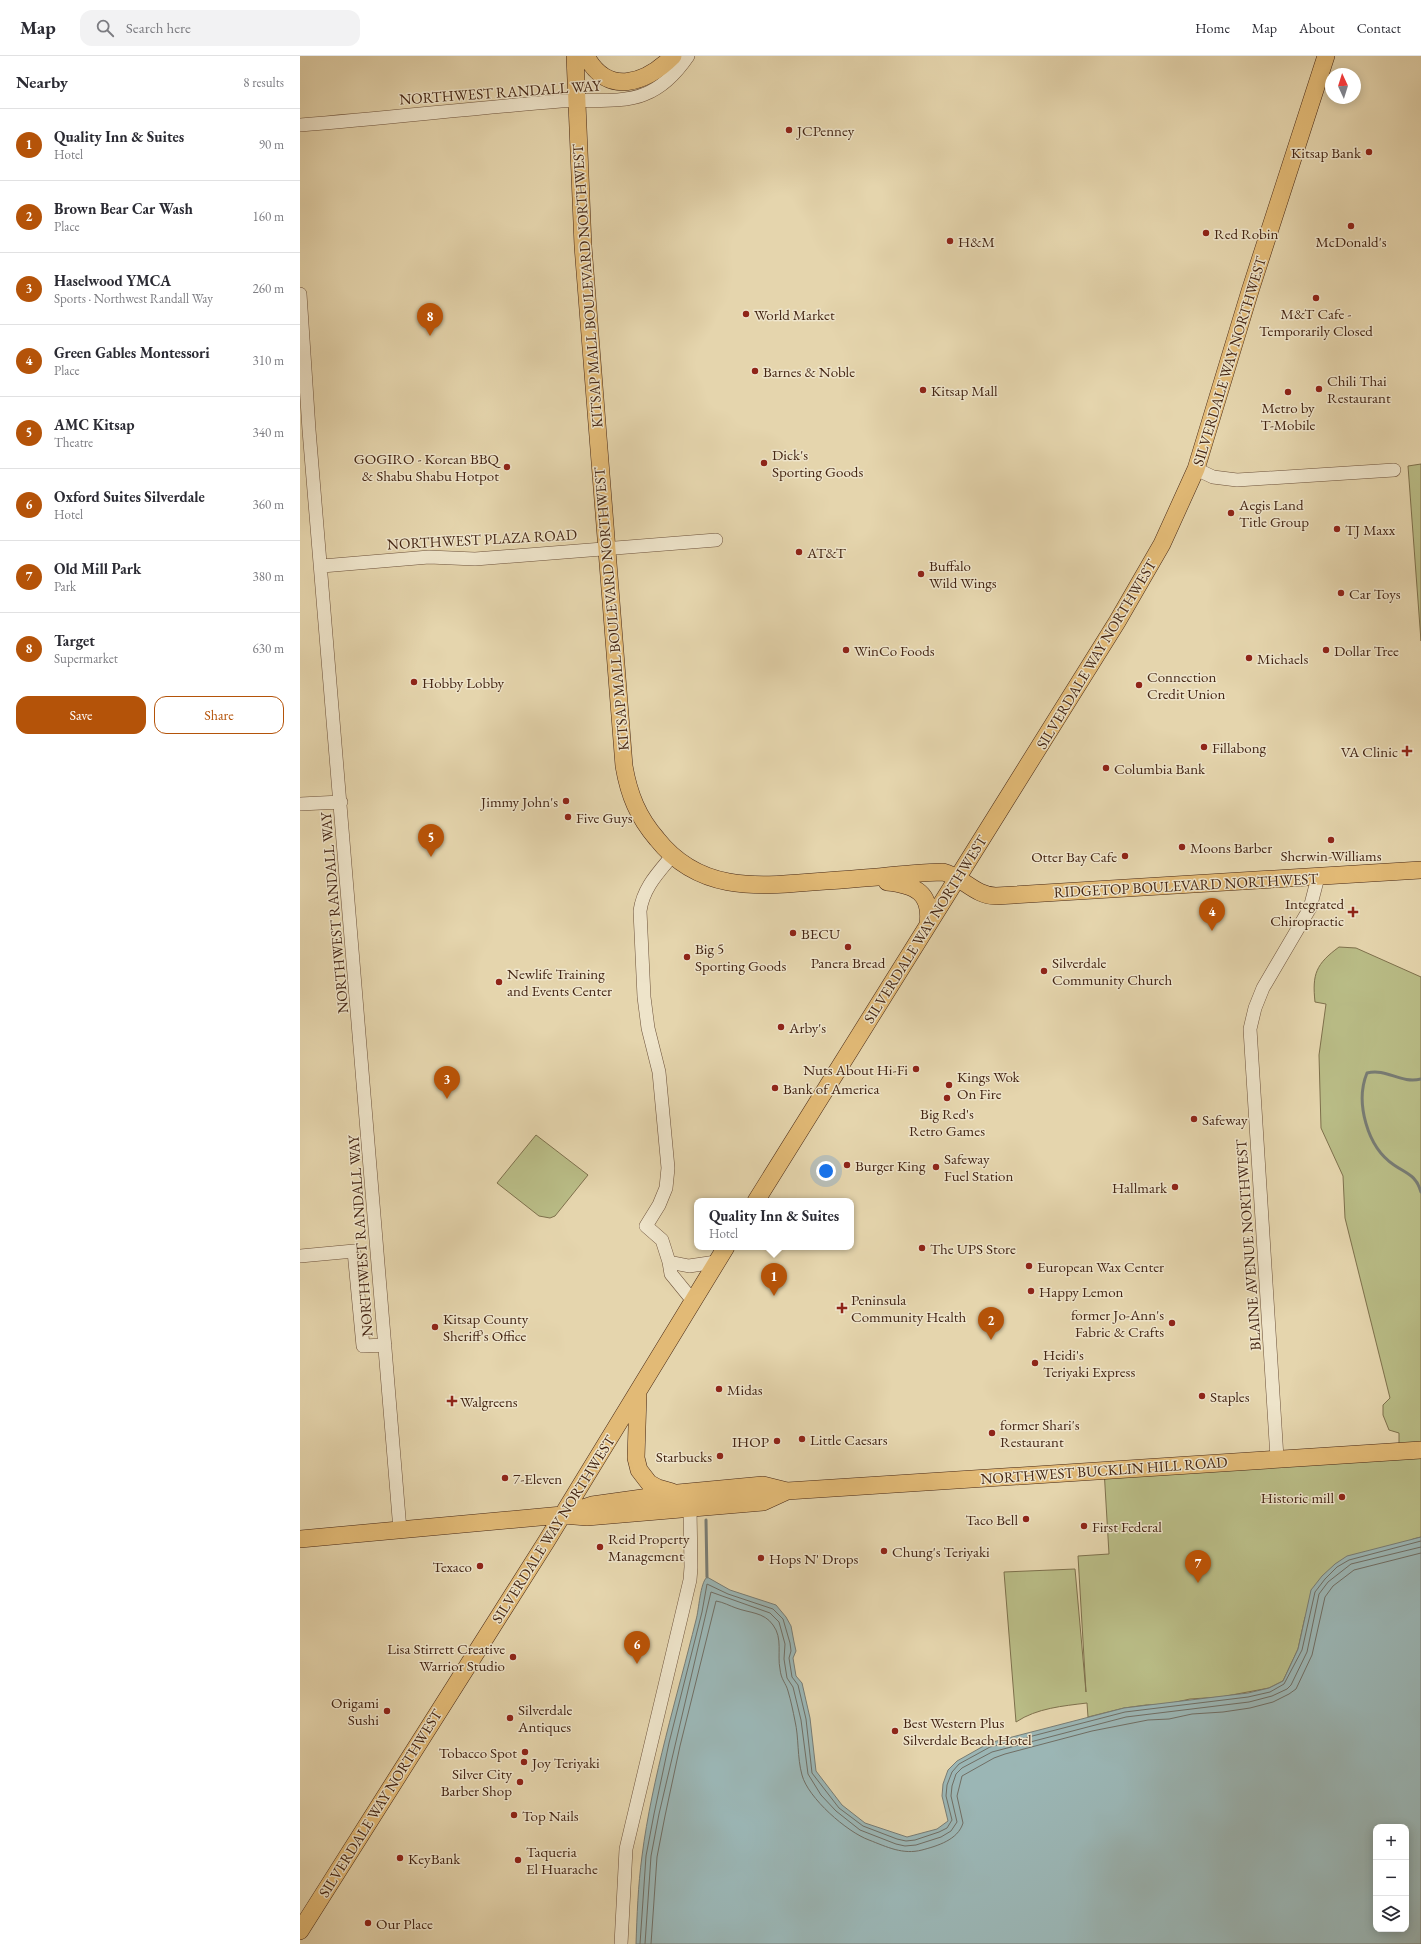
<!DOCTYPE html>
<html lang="en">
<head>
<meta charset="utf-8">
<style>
	:root { --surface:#fff; --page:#f2f2f3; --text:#2b2b33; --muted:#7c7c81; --line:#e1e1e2; --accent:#b45309 }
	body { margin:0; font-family:"EB Garamond",serif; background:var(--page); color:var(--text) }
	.controls { position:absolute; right:12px; bottom:12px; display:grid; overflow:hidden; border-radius:8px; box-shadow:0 2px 10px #0003 }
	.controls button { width:36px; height:36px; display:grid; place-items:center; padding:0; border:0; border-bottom:1px solid var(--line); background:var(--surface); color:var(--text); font:20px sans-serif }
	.compass { position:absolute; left:1025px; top:12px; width:36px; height:36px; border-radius:50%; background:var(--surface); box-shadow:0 2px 10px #0003; rotate:356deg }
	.you { position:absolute; left:526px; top:1115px; width:14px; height:14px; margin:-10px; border:3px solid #fff; border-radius:50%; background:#1a73e8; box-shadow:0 0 0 6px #1a73e833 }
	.badge { display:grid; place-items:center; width:26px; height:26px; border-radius:50%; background:var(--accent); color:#fff; font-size:13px; font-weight:700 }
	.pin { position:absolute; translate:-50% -33px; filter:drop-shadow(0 1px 2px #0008) }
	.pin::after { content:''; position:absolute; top:21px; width:14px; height:12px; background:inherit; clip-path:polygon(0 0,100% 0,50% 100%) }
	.popup { position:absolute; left:394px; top:1142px; width:160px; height:52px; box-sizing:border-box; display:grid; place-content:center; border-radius:8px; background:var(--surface); filter:drop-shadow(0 1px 3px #0005); font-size:13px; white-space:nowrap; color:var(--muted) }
	.popup b { font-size:15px; color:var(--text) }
	.popup::after { content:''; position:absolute; left:50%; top:100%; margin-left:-8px; border:8px solid transparent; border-top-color:var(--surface) }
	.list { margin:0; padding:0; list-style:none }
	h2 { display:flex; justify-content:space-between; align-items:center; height:52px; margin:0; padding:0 16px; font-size:17px }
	h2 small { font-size:13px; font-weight:400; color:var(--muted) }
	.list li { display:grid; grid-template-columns:26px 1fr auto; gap:12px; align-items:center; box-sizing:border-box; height:72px; padding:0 16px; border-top:1px solid var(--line) }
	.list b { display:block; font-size:15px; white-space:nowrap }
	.list p { margin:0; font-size:13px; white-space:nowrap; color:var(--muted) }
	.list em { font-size:13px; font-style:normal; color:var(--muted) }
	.actions { display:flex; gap:8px; padding:12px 16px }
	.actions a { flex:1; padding:9px 0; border:1px solid var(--accent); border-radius:12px; text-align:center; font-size:14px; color:var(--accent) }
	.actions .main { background:var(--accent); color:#fff }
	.icon { flex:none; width:22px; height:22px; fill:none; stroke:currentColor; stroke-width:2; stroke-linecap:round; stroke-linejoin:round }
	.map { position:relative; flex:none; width:1121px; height:1888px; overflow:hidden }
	header { display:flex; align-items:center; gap:24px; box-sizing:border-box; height:56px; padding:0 20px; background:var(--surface); border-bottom:1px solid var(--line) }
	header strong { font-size:19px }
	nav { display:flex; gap:22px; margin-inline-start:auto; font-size:14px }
	.search { width:280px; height:36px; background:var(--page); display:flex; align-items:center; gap:10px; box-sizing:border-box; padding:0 14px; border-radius:12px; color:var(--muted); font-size:15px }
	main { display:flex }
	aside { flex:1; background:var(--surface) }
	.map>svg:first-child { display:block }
</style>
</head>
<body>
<header>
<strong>Map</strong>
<div class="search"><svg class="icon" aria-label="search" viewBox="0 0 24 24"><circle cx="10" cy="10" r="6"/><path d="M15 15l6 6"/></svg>Search here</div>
<nav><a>Home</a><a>Map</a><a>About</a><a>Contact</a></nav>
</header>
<main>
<aside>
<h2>Nearby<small>8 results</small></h2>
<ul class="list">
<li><span class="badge">1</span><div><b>Quality Inn &amp; Suites</b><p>Hotel</p></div><em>90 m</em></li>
<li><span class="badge">2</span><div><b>Brown Bear Car Wash</b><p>Place</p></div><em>160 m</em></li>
<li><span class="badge">3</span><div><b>Haselwood YMCA</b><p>Sports · Northwest Randall Way</p></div><em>260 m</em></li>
<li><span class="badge">4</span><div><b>Green Gables Montessori</b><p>Place</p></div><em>310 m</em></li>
<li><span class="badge">5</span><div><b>AMC Kitsap</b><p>Theatre</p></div><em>340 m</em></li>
<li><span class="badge">6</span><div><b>Oxford Suites Silverdale</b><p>Hotel</p></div><em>360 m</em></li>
<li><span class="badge">7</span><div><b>Old Mill Park</b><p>Park</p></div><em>380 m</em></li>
<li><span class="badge">8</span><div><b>Target</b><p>Supermarket</p></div><em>630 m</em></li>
</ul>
<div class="actions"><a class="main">Save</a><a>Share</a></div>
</aside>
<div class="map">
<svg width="1121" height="1888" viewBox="0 0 1121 1888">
	<rect width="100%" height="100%" fill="#e5d5ad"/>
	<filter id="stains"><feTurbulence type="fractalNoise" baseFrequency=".005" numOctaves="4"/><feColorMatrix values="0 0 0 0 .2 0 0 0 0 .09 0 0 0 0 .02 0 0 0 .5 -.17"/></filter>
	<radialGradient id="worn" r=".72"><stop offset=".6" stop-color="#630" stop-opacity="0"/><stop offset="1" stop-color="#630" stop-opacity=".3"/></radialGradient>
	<path fill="#b9bc86" stroke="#7e704c" d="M1121,408V585L1108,410Z
		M1039,891L1056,892L1121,921V1481L1113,1483L1005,1561L998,1593L983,1625L969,1632L921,1641L890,1643L867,1648L846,1649L824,1652L788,1661L787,1647C763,1650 737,1652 716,1666L704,1516L775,1513L786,1636L778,1500L809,1498L804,1413L1099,1395V1377L1089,1374L1083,1359V1349L1090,1342L1045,1162L1043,1120L1021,1072L1019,999L1026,948L1015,946C1012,918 1016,908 1039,891Z
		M236,1079L288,1119L255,1160L250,1162L239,1160L197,1127Z"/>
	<path fill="#9bb6b5" stroke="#787c74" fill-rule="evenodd" d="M1121,1481V1888H336C337,1859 338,1830 342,1800C352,1722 377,1641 396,1564C399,1554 400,1527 407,1521L430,1534L476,1549L486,1561L491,1570L494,1586L496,1595L493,1602L496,1620L502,1627L510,1662L516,1715L542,1749L565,1767L607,1781L637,1773L648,1765L642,1740L643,1728L648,1714L657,1705L689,1687L824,1652L948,1637L969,1632L983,1625L998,1593L1011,1534L1022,1520L1035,1508L1047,1500ZM1076,1771H1106V1873H1076Z"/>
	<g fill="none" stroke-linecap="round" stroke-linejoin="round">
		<path stroke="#706e64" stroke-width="1" d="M340,1888L346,1800L354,1758L369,1687L402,1556L407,1528L428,1538L473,1553L483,1563L490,1587L491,1595L489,1602L492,1621L498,1629L506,1663L512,1717L539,1752L563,1770L597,1783L606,1785L615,1784L639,1776L647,1772L652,1764L646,1740L647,1729L652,1716L659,1708L690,1691L825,1656L948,1641L970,1636L984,1628L1002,1594L1015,1536L1025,1523L1037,1511L1049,1504L1121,1485
			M345,1888L351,1800L359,1758L411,1536L470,1557L479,1566L485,1588L484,1603L487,1622L493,1631L501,1664L508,1718L521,1739L536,1755L560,1774L596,1788L605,1790L616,1789L641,1781L651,1775L657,1766L651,1740L652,1730L656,1718L662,1712L692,1696L826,1661L949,1646L972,1640L987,1633L991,1629L1007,1596L1019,1538L1028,1526L1051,1508L1121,1491
			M351,1888L357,1801L365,1760L380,1690L416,1545C423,1546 430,1550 436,1552C449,1557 464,1556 473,1569C483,1582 477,1599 480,1613C481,1624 486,1627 488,1635C491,1645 493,1655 495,1665C499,1682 497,1701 502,1719C508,1742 547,1776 569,1784C587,1791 603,1799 622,1794C637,1790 658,1784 663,1767L657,1740L662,1720L694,1702L705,1698L792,1675L848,1664L869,1663L892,1658L923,1656L950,1652L973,1646L989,1638L996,1633L1012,1599L1025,1541L1033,1530L1054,1514L1121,1497"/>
		<path stroke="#787c74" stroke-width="3" d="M1121,1023C1100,1028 1087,1012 1067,1017C1055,1046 1067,1091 1094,1109C1107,1118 1116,1119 1121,1136
			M406,1464L407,1521"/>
		<g stroke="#6c513a" stroke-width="14">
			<path id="minor" d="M0,69C87,62 174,52 261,45C286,43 322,48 345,38C363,31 377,16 388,0
				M0,238L9,374L100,1474
				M896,413L913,421L937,424L1094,414
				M22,510L129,501L175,503L416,484
				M0,748L41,746
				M372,800C358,817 343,832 340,855L344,941L348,972L359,1016L368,1112L366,1132L359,1149L346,1170L362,1184L369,1206L371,1218L393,1245
				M0,1200L54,1195L63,1290L85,1289
				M369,1206L389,1210L416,1206
				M977,1402L950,973L955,952L963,932L1010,852L1018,821
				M321,1888L326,1793L390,1524L391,1511L390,1452"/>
		</g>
		<g stroke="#442513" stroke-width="18">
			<path id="major" d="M275,0L283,190L324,710C329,739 338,761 357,783C398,835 454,831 512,826C541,824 569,822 597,819C612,818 628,816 643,816C663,821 675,840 696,840L1121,814
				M286,0C308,41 346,27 373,0
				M587,826C616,829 632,837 628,869
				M456,1145L817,566L862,488L896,413L950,235L1026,0
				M338,1339L336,1402L339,1414L349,1427L358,1432L372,1436
				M262,1459L292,1449L378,1437L463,1429L487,1435L1121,1394
				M0,1483L262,1459L287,1461L463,1446L487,1435
				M0,1875L246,1486L426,1191"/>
		</g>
		<use href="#minor" stroke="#eee4ca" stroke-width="13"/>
		<use href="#major" stroke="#e2ba76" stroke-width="17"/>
	</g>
	<g fill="#8f2418" stroke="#eee4ca" stroke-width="1.5">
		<circle cx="489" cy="74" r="4"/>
		<circle cx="1069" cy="96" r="4"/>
		<circle cx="1051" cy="170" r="4"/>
		<circle cx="906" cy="177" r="4"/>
		<circle cx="650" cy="185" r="4"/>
		<circle cx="1016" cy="242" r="4"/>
		<circle cx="446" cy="258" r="4"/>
		<circle cx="455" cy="315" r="4"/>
		<circle cx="1019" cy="333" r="4"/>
		<circle cx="623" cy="334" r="4"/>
		<circle cx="988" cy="336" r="4"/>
		<circle cx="464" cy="407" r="4"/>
		<circle cx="207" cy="411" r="4"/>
		<circle cx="931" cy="457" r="4"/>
		<circle cx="1037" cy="473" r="4"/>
		<circle cx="499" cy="496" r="4"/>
		<circle cx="621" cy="518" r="4"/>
		<circle cx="1041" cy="537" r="4"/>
		<circle cx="546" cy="594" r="4"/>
		<circle cx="1026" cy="594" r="4"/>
		<circle cx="949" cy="602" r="4"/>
		<circle cx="114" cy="626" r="4"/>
		<circle cx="839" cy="629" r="4"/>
		<circle cx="904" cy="691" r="4"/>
		<path d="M1105 689h4v4h4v4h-4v4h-4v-4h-4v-4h4z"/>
		<circle cx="806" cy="712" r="4"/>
		<circle cx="266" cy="745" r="4"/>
		<circle cx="268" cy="761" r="4"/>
		<circle cx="1031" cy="784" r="4"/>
		<circle cx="882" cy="791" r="4"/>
		<circle cx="825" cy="800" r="4"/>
		<path d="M1051 850h4v4h4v4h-4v4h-4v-4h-4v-4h4z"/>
		<circle cx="493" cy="877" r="4"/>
		<circle cx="548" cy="891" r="4"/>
		<circle cx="387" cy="901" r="4"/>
		<circle cx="744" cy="915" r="4"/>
		<circle cx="199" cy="926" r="4"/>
		<circle cx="481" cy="971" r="4"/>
		<circle cx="616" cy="1013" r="4"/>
		<circle cx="649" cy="1029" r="4"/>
		<circle cx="475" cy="1032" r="4"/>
		<circle cx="647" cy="1042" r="4"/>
		<circle cx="894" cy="1063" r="4"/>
		<circle cx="547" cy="1109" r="4"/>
		<circle cx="636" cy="1111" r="4"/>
		<circle cx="875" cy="1131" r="4"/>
		<circle cx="622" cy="1192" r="4"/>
		<circle cx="729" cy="1210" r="4"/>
		<circle cx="731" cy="1235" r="4"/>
		<path d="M540 1246h4v4h4v4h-4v4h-4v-4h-4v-4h4z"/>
		<circle cx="872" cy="1267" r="4"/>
		<circle cx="135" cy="1271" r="4"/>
		<circle cx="735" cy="1307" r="4"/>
		<circle cx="419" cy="1333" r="4"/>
		<circle cx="902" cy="1340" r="4"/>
		<path d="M150 1339h4v4h4v4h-4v4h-4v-4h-4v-4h4z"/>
		<circle cx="692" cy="1377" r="4"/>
		<circle cx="502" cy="1383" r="4"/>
		<circle cx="477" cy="1385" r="4"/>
		<circle cx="420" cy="1400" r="4"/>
		<circle cx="205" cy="1422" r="4"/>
		<circle cx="1042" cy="1441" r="4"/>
		<circle cx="726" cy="1463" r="4"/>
		<circle cx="784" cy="1470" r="4"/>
		<circle cx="300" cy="1491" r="4"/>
		<circle cx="584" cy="1495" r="4"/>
		<circle cx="461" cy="1502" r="4"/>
		<circle cx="180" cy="1510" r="4"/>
		<circle cx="213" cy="1601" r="4"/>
		<circle cx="87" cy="1655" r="4"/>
		<circle cx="210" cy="1662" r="4"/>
		<circle cx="595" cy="1675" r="4"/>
		<circle cx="225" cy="1696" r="4"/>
		<circle cx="224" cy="1706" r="4"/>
		<circle cx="220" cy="1726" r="4"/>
		<circle cx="214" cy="1759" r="4"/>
		<circle cx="100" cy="1802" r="4"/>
		<circle cx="218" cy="1804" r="4"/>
		<circle cx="68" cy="1867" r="4"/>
	</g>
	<g text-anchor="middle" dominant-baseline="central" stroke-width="3" stroke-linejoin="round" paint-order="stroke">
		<g font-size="15" fill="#442513" stroke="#eee4ca">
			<text transform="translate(200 36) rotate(-4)">NORTHWEST RANDALL WAY</text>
			<text transform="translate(287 230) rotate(-94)">KITSAP MALL BOULEVARD NORTHWEST</text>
			<text transform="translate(929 305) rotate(-73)">SILVERDALE WAY NORTHWEST</text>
			<text transform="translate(182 483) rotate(-3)">NORTHWEST PLAZA ROAD</text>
			<text transform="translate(311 553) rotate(-95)">KITSAP MALL BOULEVARD NORTHWEST</text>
			<text transform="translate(796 598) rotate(-59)">SILVERDALE WAY NORTHWEST</text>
			<text transform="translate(886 829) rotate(-3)">RIDGETOP BOULEVARD NORTHWEST</text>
			<text transform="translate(34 857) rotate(-95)">NORTHWEST RANDALL WAY</text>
			<text transform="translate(625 873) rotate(-58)">SILVERDALE WAY NORTHWEST</text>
			<text transform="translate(60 1180) rotate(-94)">NORTHWEST RANDALL WAY</text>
			<text transform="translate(948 1189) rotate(-94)">BLAINE AVENUE NORTHWEST</text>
			<text transform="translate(804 1414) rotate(-4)">NORTHWEST BUCKLIN HILL ROAD</text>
			<text transform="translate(253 1473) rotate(-58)">SILVERDALE WAY NORTHWEST</text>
			<text transform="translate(80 1747) rotate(-58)">SILVERDALE WAY NORTHWEST</text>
		</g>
		<g font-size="15" fill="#442513" stroke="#eee4ca" text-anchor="start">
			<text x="497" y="74">JCPenney</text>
			<text x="1061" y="96" text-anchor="end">Kitsap Bank</text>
			<text x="914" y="177">Red Robin</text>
			<text x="658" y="185">H&amp;M</text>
			<text x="1051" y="185" text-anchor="middle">McDonald's</text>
			<text x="1016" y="257" text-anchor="middle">M&amp;T Cafe -<tspan x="1016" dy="17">Temporarily Closed</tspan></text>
			<text x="454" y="258">World Market</text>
			<text x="463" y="315">Barnes &amp; Noble</text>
			<text x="1027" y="324">Chili Thai<tspan x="1027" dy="17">Restaurant</tspan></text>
			<text x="631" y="334">Kitsap Mall</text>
			<text x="988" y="351" text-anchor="middle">Metro by<tspan x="988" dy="17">T-Mobile</tspan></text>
			<text x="472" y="398">Dick's<tspan x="472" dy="17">Sporting Goods</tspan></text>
			<text x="199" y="402" text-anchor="end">GOGIRO - Korean BBQ<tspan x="199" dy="17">&amp; Shabu Shabu Hotpot</tspan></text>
			<text x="939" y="448">Aegis Land<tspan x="939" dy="17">Title Group</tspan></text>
			<text x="1045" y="473">TJ Maxx</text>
			<text x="507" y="496">AT&amp;T</text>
			<text x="629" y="509">Buffalo<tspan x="629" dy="17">Wild Wings</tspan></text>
			<text x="1049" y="537">Car Toys</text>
			<text x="554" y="594">WinCo Foods</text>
			<text x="1034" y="594">Dollar Tree</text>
			<text x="957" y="602">Michaels</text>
			<text x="847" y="620">Connection<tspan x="847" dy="17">Credit Union</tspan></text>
			<text x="122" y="626">Hobby Lobby</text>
			<text x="912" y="691">Fillabong</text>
			<text x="1098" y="695" text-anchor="end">VA Clinic</text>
			<text x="814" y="712">Columbia Bank</text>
			<text x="258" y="745" text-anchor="end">Jimmy John's</text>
			<text x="276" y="761">Five Guys</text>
			<text x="890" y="791">Moons Barber</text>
			<text x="1031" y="799" text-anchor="middle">Sherwin-Williams</text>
			<text x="817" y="800" text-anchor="end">Otter Bay Cafe</text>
			<text x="1044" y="847" text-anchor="end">Integrated<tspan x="1044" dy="17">Chiropractic</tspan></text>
			<text x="501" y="877">BECU</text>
			<text x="395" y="892">Big 5<tspan x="395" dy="17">Sporting Goods</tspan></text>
			<text x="548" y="906" text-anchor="middle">Panera Bread</text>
			<text x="752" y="906">Silverdale<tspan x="752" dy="17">Community Church</tspan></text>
			<text x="207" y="917">Newlife Training<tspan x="207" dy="17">and Events Center</tspan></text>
			<text x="489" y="971">Arby's</text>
			<text x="608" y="1013" text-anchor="end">Nuts About Hi-Fi</text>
			<text x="657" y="1020">Kings Wok<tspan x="657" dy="17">On Fire</tspan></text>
			<text x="483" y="1032">Bank of America</text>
			<text x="647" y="1057" text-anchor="middle">Big Red's<tspan x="647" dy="17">Retro Games</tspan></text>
			<text x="902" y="1063">Safeway</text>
			<text x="644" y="1102">Safeway<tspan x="644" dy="17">Fuel Station</tspan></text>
			<text x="555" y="1109">Burger King</text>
			<text x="867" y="1131" text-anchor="end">Hallmark</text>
			<text x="630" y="1192">The UPS Store</text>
			<text x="737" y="1210">European Wax Center</text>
			<text x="739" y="1235">Happy Lemon</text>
			<text x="551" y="1243">Peninsula<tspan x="551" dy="17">Community Health</tspan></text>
			<text x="864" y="1258" text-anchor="end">former Jo-Ann's<tspan x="864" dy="17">Fabric &amp; Crafts</tspan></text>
			<text x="143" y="1262">Kitsap County<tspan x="143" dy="17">Sheriff's Office</tspan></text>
			<text x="743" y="1298">Heidi's<tspan x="743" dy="17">Teriyaki Express</tspan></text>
			<text x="427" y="1333">Midas</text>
			<text x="910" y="1340">Staples</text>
			<text x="160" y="1345">Walgreens</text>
			<text x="700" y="1368">former Shari's<tspan x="700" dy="17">Restaurant</tspan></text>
			<text x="510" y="1383">Little Caesars</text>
			<text x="469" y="1385" text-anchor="end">IHOP</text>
			<text x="412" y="1400" text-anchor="end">Starbucks</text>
			<text x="213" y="1422">7-Eleven</text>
			<text x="1034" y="1441" text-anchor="end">Historic mill</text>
			<text x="718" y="1463" text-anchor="end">Taco Bell</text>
			<text x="792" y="1470">First Federal</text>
			<text x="308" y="1482">Reid Property<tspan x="308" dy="17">Management</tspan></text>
			<text x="592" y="1495">Chung's Teriyaki</text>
			<text x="469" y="1502">Hops N' Drops</text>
			<text x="172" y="1510" text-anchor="end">Texaco</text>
			<text x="205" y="1592" text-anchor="end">Lisa Stirrett Creative<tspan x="205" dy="17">Warrior Studio</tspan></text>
			<text x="79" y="1646" text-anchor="end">Origami<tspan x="79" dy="17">Sushi</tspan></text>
			<text x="218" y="1653">Silverdale<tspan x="218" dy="17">Antiques</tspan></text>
			<text x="603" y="1666">Best Western Plus<tspan x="603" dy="17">Silverdale Beach Hotel</tspan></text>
			<text x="217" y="1696" text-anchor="end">Tobacco Spot</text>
			<text x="232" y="1706">Joy Teriyaki</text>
			<text x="212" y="1717" text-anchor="end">Silver City<tspan x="212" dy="17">Barber Shop</tspan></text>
			<text x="222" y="1759">Top Nails</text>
			<text x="226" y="1795">Taqueria<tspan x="226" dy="17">El Huarache</tspan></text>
			<text x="108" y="1802">KeyBank</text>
			<text x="76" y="1867">Our Place</text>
		</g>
	</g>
	<rect width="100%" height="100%" filter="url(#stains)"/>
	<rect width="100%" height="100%" fill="url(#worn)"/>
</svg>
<div class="controls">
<button>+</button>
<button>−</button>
<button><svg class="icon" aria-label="layers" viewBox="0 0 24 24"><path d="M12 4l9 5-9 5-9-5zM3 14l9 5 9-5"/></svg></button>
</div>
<svg class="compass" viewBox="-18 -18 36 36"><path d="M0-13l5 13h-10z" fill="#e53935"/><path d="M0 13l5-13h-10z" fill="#7c7c81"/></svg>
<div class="you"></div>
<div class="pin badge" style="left:474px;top:1240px">1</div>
<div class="popup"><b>Quality Inn &amp; Suites</b>Hotel</div>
<div class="pin badge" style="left:691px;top:1284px">2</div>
<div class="pin badge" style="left:147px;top:1043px">3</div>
<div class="pin badge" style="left:912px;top:875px">4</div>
<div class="pin badge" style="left:131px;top:801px">5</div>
<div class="pin badge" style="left:337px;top:1608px">6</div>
<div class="pin badge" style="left:898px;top:1527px">7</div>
<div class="pin badge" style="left:130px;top:280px">8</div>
</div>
</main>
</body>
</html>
